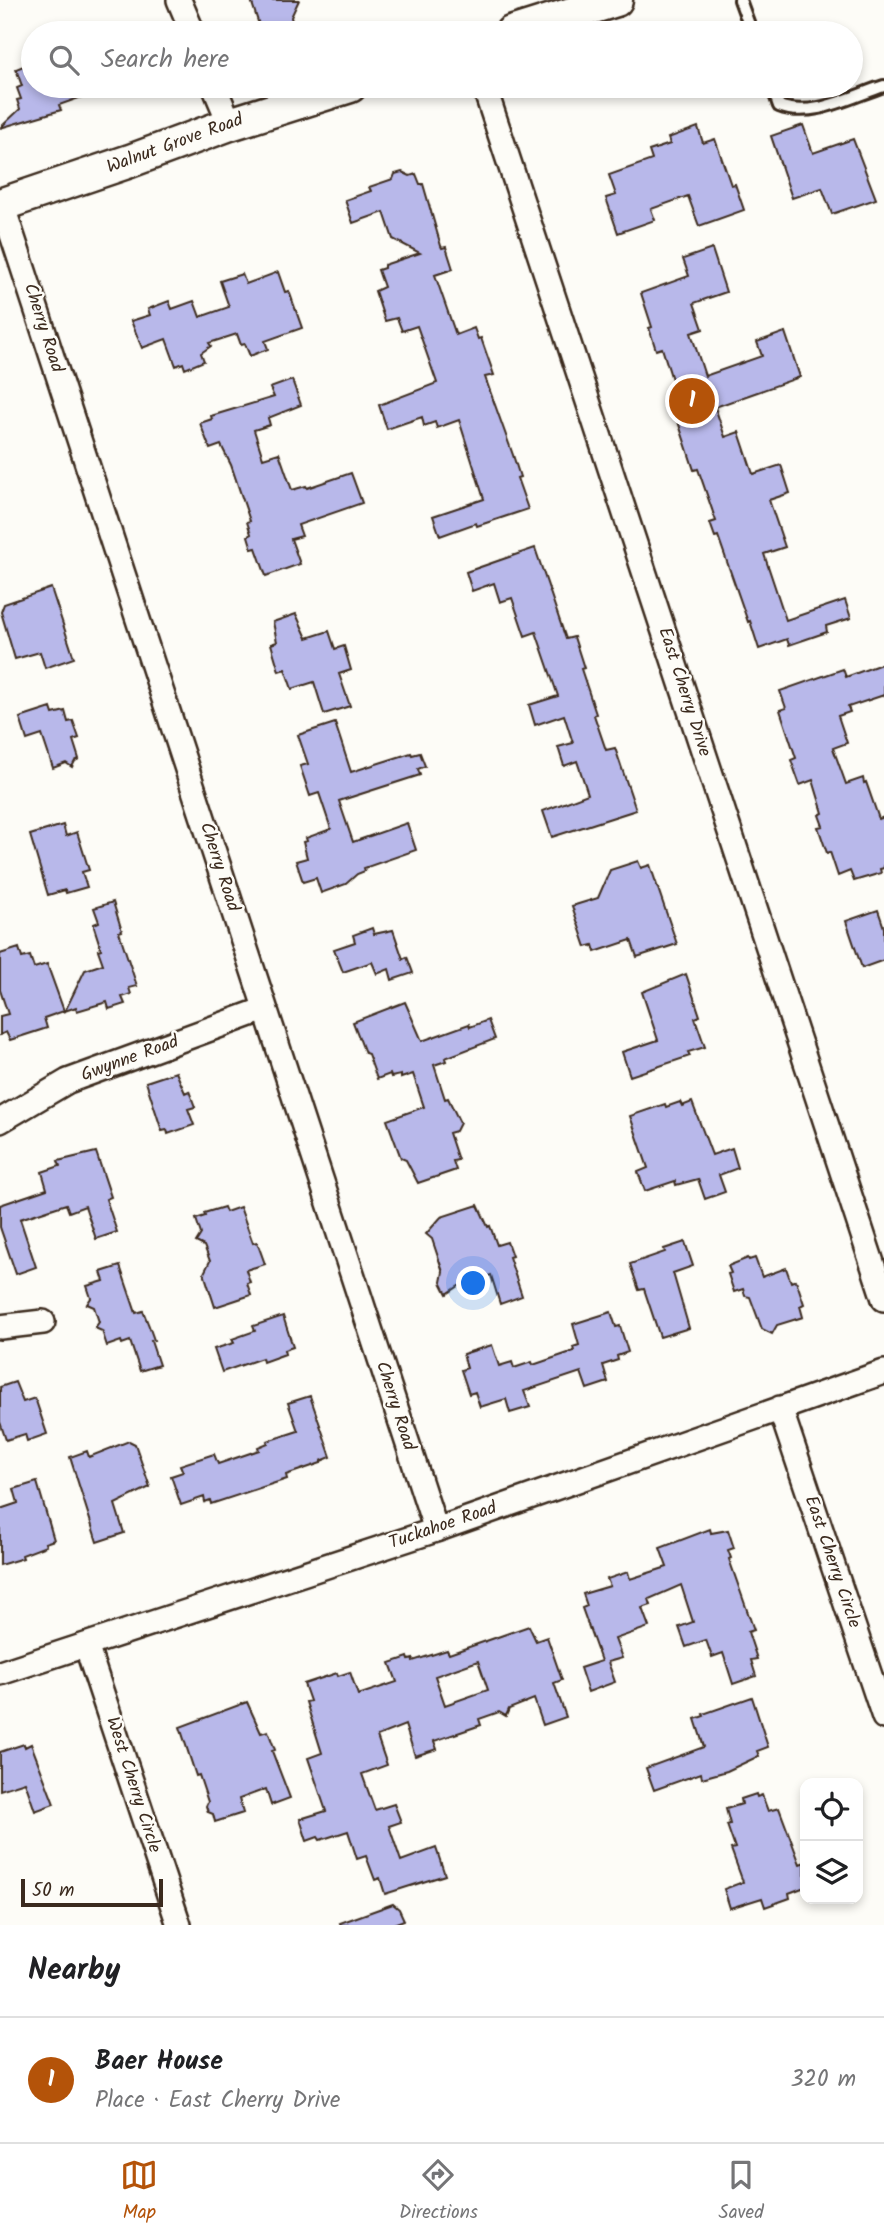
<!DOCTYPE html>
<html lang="en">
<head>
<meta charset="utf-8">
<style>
	:root { --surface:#fff; --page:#f2f2f2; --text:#202124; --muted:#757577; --line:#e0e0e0; --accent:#b45309 }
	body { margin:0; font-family:Kalam,sans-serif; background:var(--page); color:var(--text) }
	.controls { position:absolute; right:21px; bottom:21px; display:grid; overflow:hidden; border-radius:14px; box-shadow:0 4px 10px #0003 }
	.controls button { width:63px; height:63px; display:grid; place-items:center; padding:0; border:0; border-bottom:2px solid var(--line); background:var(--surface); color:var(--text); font:35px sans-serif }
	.scale { position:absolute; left:21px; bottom:18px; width:142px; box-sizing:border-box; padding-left:7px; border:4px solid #3b2a1e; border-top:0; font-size:19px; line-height:24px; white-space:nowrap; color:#3b2a1e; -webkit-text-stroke:5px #fdfcf7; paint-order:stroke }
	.you { position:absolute; left:474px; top:1284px; width:24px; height:24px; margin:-18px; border:5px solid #fff; border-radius:50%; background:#1a73e8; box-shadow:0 0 0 10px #1a73e833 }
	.badge { display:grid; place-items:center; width:46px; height:46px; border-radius:50%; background:var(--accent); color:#fff; font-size:23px; font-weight:700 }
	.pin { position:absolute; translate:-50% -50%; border:4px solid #fff; box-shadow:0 2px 7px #0006 }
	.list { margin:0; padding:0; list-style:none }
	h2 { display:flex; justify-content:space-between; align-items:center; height:91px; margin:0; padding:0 28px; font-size:30px }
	h2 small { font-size:23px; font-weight:400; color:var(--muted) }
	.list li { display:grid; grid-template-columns:46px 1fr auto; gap:21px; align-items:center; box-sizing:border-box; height:126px; padding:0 28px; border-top:2px solid var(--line) }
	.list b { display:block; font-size:26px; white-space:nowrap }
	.list p { margin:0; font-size:23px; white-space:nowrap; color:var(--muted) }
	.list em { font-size:23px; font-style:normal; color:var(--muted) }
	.icon { flex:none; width:38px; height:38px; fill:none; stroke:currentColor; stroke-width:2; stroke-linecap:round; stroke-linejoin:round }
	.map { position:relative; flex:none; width:884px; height:1925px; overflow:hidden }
	.search { position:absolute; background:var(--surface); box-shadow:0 4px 10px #0003; left:21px; right:21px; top:21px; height:77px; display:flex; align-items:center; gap:18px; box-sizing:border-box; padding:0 24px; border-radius:38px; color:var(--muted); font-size:26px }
	.sheet { height:217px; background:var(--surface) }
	nav { display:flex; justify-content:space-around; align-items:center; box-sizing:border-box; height:98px; border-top:2px solid var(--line); background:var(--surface); font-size:19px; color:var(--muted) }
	nav a { display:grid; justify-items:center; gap:4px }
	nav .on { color:var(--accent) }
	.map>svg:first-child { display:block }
</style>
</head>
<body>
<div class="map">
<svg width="884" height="1925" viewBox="0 0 884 1925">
	<rect width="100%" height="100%" fill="#fdfcf7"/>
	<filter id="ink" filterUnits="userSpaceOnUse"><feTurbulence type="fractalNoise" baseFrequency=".0143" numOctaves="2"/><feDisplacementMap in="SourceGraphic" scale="14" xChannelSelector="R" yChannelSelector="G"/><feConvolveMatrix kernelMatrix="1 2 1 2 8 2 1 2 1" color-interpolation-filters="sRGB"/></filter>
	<g filter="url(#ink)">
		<path fill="#b8b8ea" stroke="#3b2a1e" stroke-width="2" fill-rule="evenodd" d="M251,0H299L291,17L293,25L275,32L273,27L261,31Z
			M33,62V86H107V88L59,105L61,110L0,128L20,109L17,100L21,99L17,88L22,86L16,69Z
			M803,125L813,153L853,139L876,199L832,214L822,188L792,198L771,136Z
			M698,127L703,143L715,139L731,185L735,184L744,210L699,226L688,196L651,209L655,220L618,233L606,198L616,195L609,175L652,160L649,151L670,144L668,138Z
			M402,172L410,176L416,174L420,184H423L441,246L442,248L446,247L453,269L435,275L456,335L474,328L478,339L481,338L494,375L485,377L513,455L520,477L517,478L528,509L477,526L476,523L440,536L433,516L484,499L459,420L437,428L435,422L424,426L422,417L387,429L379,405L437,383L417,326L402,331L397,318L385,321L375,291L384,287L378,270L384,268V265L420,253L393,239L384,212L353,223L345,200L371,191L369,187L393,179L395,174Z
			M712,249L726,292L694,303L703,329L691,333L705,376L762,356L757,342L785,332L800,377L715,407L725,437L739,432L753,474L781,465L790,493L769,500L785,547L764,554L786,620L845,600L851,618L826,626L827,632L789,645L787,639L759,649L750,621L748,622L718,536L715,537L710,523L716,521L698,469L694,470L668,391L675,389L662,348L656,350L649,328L652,327L641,293L689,276L683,259Z
			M278,272L285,292L289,291L302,328L265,341L268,349L250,356L245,344L241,345L237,334L209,343L211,346L201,353L204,361L185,369L183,363L176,366L166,339L142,348L131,321L150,315L148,309L169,301L172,309L194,301L200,317L229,307L220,281L242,274L246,284Z
			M292,380L301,405L268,418L270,425L254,430L263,458L279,453L292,490L306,486L307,488L351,473L362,503L298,525L302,536L291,539L300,564L266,576L256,548L252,549L248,536L251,534L247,522L250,521L231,465L221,445L210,449L200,423L212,419L211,416L274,397L270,388Z
			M535,548L566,639L574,637L584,668L581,669L596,714L594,715L606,750L615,748L636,810L552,837L543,811L588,794L577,761L564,766L558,747L573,743L564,715L535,725L529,705L558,696L536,632L525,636L512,598L500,602L494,583L472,591L466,572Z
			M51,588L74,658L45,668L40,652L15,659L1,612L4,604Z
			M296,614L307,638L329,631L335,649L344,646L351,670L339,674L350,706L324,714L314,682L292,689L285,669L279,671L271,644L277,642L273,622Z
			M884,663V695L848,707L850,712L838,716L847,743L833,748L846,784L863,778L864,783L866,782L879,819L884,817V868L880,869L881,873L854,881L850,871L838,876L830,852L827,853L818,827L823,826L819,815L823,813L813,780L800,785L791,760L796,758L780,710L786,708L780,691L843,669L846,677Z
			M51,708L53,714L65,711L68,722L73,721L79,738L73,740L79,759L75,761L72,767L66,763L53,768L42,735L27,740L20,718Z
			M335,723L351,772L411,753L412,755L420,753L425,766L418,769L420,775L339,801L353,842L407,823L416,850L364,868L365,871L357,874L346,884L321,893L316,878L303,882L296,861L307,858L303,842L307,841L306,838L331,829L319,793L310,796L300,766L308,764L298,735Z
			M63,825L66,836L77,832L89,870L82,872L87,887L66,893L65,890L48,895L30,835Z
			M638,861L641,868L650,865L677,944L637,957L631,940L595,952L593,945L586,947L572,906L598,898L610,870Z
			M113,902L122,931L119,932L137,986L129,988L131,994L122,997L125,1004L109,1009L107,1002L77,1011L76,1007L65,1011L85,970L103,964L98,950L101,949L94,927V924L99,922L94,908Z
			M878,910L884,928V960L862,968L846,921Z
			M372,928L374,934L393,930L403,959L407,957L413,973L392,980L389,969L377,974L372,962L343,972L334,949L355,942L353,935Z
			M19,948L22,958L30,956L34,968L47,964L64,1011L44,1018L47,1028L10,1040L6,1032L0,1035V1016L8,1014L0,990V954Z
			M686,974L700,1016L695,1018L705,1047L688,1052L690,1056L630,1076L622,1052L658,1040L642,992Z
			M405,1002L422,1041L469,1024L470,1027L488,1020L495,1039L445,1058L446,1061L434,1065L445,1099L448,1098L460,1123L456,1131L449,1133L458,1160L453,1161L456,1170L418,1183L406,1160L401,1158L387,1120L424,1107L413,1074L401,1078V1075L391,1077L390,1074L377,1079L368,1054L365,1053L353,1022Z
			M176,1072L185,1093L189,1091L195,1107L188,1109L194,1125L168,1134L167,1130L162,1131L146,1082Z
			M680,1102L682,1106L692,1102L712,1155L732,1148L738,1168L719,1175L725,1192L705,1199L698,1179L676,1185L675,1181L645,1191L638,1172L648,1168L630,1116L665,1104L666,1107Z
			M96,1152L111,1197L106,1199L117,1232L96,1239L85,1206L69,1212L66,1204L20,1219L36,1267L16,1274L0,1227V1205L47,1189L42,1172L60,1166L58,1161Z
			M478,1205L488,1227L490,1226L497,1245L507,1242L512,1256L509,1257L522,1296L500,1304L491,1275L459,1286L447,1294L441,1282L443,1272L432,1239L426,1234L441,1217Z
			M224,1207L226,1212L240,1207L253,1243L257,1242L265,1264L246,1270L250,1282L247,1283L251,1295L215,1307L204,1273L210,1261L204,1246L196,1242L201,1234L196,1219L205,1216L204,1213Z
			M685,1242L693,1266L673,1273L689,1328L660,1337L644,1289L639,1290L630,1264L665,1252L664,1249Z
			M748,1258L749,1260L755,1258L762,1277L786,1268L791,1282L796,1280L804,1304L800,1306L803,1317L777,1325L772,1334L762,1329L750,1297L745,1296L743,1289L734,1292L728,1274L731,1273L728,1266Z
			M120,1266L136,1313L143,1311L149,1326L154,1340L151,1341L159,1365L140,1371L130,1341L122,1344L121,1341L107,1346L102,1331L95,1328L99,1322L94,1307L87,1304L91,1298L87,1286L104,1281L101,1272Z
			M611,1312L616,1327L620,1326L628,1352L617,1356L618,1360L603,1365L608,1382L587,1389L581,1372L524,1391L530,1407L510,1413L506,1399L480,1407L475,1392L469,1394L461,1370L467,1368L463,1354L492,1345L499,1366L512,1362L514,1368L532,1362L533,1365L574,1351L573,1347L579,1345L573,1324Z
			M283,1316L293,1347L284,1350L285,1354L263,1362L262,1358L222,1372L214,1349L234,1343L232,1339L255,1331L253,1326Z
			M15,1382L23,1402L35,1398L47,1434L27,1441L25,1434L6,1440L0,1422V1387Z
			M310,1396L331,1457L321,1461V1463L286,1475L287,1479L211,1504L210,1500L205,1502L204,1497L181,1505L171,1476L183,1472L180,1465L214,1454L218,1464L259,1450L258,1447L268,1443L267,1441L298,1431L288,1403Z
			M129,1441L135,1444L150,1487L115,1504L124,1533L97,1542L70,1457L87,1451L89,1457Z
			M37,1482L54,1540L45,1543L46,1546L22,1555L23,1558L0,1565V1509L18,1503L14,1489Z
			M710,1529L711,1533L728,1530L734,1548L728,1550L731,1558L729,1559L754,1630L748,1632L757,1659L751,1660L756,1676L733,1684L723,1653L712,1657L706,1640L686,1647L679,1627L693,1622L681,1585L649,1599L651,1605L642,1608L649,1627L615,1639L622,1658L608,1662L615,1682L588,1692L580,1668L601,1661L582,1608L587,1606L583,1594L610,1586L607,1579L628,1572L630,1579L667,1567L660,1548Z
			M529,1626L536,1641L547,1637L562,1680L554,1683L566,1717L543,1725L534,1699L509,1709L506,1716L499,1712L479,1719L481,1725L434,1741L437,1749L415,1756L405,1725L377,1736L387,1765L362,1774L375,1810L394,1804L401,1822L389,1826L401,1861L436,1848L445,1875L385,1894L380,1878L375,1880L366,1856L357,1859L348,1831L320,1840L318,1837L307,1841L300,1819L326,1811L308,1758L322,1753L306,1702L310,1701L304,1684L337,1673L338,1676L350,1672L358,1695L397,1682L390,1663L408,1657L409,1660L413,1659V1661L447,1650L449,1654ZM478,1661L488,1690L445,1705L435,1676Z
			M752,1697L768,1747L757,1751L759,1756L727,1771L702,1778L701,1773L654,1790L646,1768L704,1747L695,1719L704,1716L703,1714Z
			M247,1702L261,1733L268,1731L275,1750L272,1751L290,1798L271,1805L266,1789L239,1799L243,1813L215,1822L213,1814L208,1812L206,1806L208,1802L199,1775L196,1776L180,1727Z
			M24,1744L25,1747L31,1744L54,1804L35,1811L25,1782L0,1790V1752Z
			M756,1794L757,1797L762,1795L768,1811L779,1808L800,1864L805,1862V1887L789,1893L790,1898L765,1907L762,1898L730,1908L724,1889L743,1882L731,1849L735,1848L727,1825L730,1824L726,1809L742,1804L741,1799Z
			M393,1904L399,1909L404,1920L391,1925H341L340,1923Z"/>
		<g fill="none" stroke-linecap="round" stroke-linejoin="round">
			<g stroke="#3b2a1e" stroke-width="16">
				<path id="lane" d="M740,0L752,33
					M772,86L779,106C812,119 852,96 884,86"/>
			</g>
			<g stroke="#3b2a1e" stroke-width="28">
				<path id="street" d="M179,0L193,33
					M214,86L230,124
					M484,86L884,1299
					M2,204L436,1530
					M0,1121L68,1081L265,1009
					M0,1327L43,1322
					M780,1408L884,1717
					M86,1645L179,1925
					M0,1673L436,1530L884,1372"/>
			</g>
			<g stroke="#3b2a1e" stroke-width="37">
				<path id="secondary" d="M511,33L616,0
					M0,205L130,161L230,124L350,86"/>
			</g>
			<use href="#lane" stroke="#fdfcf7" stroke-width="10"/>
			<use href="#street" stroke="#fdfcf7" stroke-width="23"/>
			<use href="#secondary" stroke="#fdfcf7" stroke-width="32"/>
		</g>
	</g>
	<g text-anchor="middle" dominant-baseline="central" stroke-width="5" stroke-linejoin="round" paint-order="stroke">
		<g font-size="18" fill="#3b2a1e" stroke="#fdfcf7">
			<text transform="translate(175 144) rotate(-20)">Walnut Grove Road</text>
			<text transform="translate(43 328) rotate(72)">Cherry Road</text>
			<text transform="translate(684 692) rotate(72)">East Cherry Drive</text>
			<text transform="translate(219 867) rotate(72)">Cherry Road</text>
			<text transform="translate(130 1059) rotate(-20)">Gwynne Road</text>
			<text transform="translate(395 1406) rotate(72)">Cherry Road</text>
			<text transform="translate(443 1526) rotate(-19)">Tuckahoe Road</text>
			<text transform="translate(832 1562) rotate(71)">East Cherry Circle</text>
			<text transform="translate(133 1785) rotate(72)">West Cherry Circle</text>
		</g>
	</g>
</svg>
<div class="controls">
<button><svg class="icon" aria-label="locate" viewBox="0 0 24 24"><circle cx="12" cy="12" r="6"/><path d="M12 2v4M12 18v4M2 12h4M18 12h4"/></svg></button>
<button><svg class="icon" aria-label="layers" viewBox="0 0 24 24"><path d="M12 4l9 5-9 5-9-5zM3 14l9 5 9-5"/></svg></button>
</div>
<div class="scale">50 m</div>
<div class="you"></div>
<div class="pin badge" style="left:692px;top:401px">1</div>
<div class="search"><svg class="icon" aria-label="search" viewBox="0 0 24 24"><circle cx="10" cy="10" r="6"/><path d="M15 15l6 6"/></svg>Search here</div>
</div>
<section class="sheet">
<h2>Nearby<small></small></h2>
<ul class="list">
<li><span class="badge">1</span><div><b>Baer House</b><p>Place · East Cherry Drive</p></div><em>320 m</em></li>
</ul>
</section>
<nav>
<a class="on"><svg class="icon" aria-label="map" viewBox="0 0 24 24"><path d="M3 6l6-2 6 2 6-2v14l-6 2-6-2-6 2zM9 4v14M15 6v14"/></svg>Map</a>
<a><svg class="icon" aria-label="directions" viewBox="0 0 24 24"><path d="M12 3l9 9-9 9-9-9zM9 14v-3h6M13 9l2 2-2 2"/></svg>Directions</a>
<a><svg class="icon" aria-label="saved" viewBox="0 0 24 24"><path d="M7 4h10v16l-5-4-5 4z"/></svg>Saved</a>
</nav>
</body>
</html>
